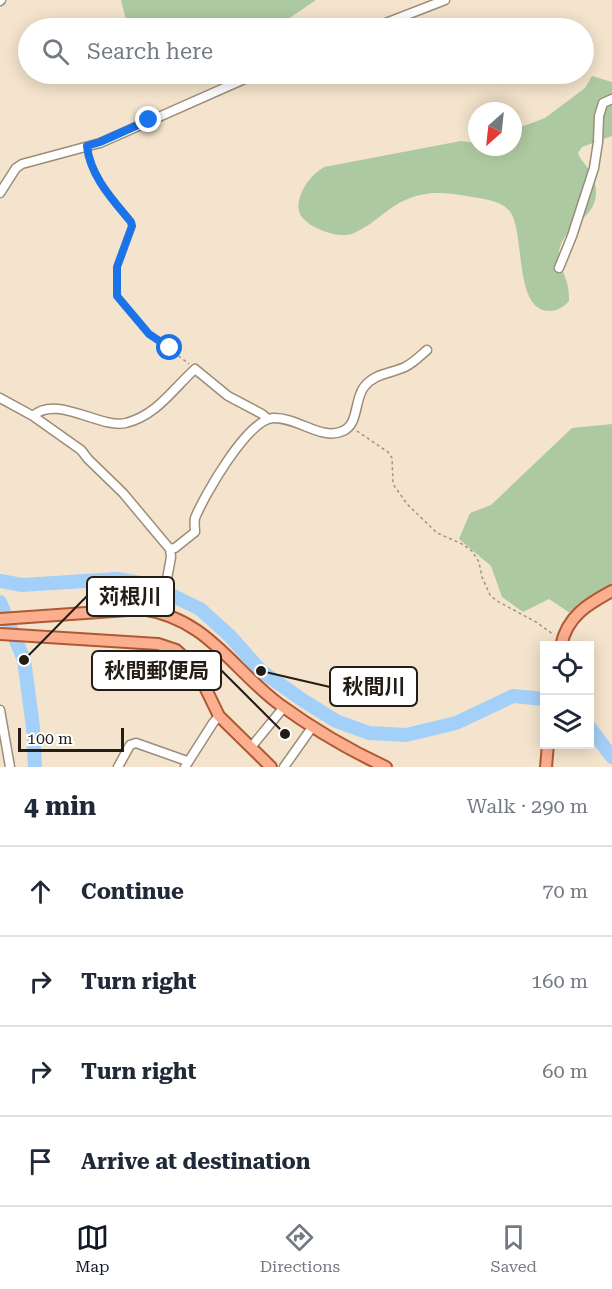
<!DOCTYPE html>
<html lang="en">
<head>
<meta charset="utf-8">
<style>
	:root { --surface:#fff; --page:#f2f2f3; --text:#1f2937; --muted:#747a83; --line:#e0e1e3; --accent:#111827 }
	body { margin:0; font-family:"Roboto Serif","Noto Sans JP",serif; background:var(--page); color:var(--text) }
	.controls { position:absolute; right:18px; bottom:18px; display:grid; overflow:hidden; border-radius:0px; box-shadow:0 3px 15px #0003 }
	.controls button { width:54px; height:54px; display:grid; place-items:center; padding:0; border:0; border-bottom:2px solid var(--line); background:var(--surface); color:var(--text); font:30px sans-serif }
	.compass { position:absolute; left:468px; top:102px; width:54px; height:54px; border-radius:50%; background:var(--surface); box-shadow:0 3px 15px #0003; rotate:207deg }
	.scale { position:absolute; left:18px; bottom:15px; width:106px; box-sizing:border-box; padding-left:6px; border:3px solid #231d15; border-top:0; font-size:16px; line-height:21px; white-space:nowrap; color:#231d15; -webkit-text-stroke:4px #fff; paint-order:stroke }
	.stop { position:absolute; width:18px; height:18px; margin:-14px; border:4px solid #1a73e8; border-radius:50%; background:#fff }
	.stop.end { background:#1a73e8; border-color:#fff; box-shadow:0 2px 6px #0008 }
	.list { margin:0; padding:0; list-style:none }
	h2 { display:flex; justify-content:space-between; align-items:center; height:78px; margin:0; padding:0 24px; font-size:26px }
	h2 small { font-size:20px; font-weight:400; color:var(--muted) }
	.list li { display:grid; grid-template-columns:39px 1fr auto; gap:18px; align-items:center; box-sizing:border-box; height:90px; padding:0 24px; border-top:2px solid var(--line) }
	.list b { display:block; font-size:22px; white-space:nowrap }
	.list em { font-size:20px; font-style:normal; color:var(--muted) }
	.icon { flex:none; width:33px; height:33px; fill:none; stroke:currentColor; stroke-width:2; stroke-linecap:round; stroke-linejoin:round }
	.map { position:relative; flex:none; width:612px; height:767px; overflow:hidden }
	.search { position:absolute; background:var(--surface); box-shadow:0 3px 15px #0003; left:18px; right:18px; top:18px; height:66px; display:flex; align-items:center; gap:15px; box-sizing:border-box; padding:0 21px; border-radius:33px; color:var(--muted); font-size:22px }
	.sheet { height:438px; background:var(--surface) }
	nav { display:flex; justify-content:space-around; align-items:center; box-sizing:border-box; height:84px; border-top:2px solid var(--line); background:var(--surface); font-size:16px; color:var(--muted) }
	nav a { display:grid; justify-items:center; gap:3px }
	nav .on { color:var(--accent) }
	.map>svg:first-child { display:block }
</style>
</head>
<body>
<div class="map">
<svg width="612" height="767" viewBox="0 0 612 767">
	<rect width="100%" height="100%" fill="#f4e4cd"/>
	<path fill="#ebd6b9" d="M131,645L161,647L172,652L166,691L128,685Z"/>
	<path fill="#adc9a1" d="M121,0H316L275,28H128Z
		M592,76L612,82V136L582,147L578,153C581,162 589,167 593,176C607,217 569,219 560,247C555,261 566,274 568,287C569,292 569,297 569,301C564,307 557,311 550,311C514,312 525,236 511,213C505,203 490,200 479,198C460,195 440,190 420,195C390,202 379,222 354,233C340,240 309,228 301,216C297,209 298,201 301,194C306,182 313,174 324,167L461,141L477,143V147H513V130L545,118L585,88Z
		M612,424V587L570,613L549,599L523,612L502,597L491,566L459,539L470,513L491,505L572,428Z"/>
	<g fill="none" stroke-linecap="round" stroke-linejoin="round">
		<path stroke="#a3d0f9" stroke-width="14" d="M0,581L22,585L118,579L151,585L200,609L230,636L261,671L304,701L336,721L369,733L406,735L456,723L513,696L544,699
			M0,602L24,660L33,727L35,767
			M590,728L612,757"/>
		<g stroke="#9b8d78" stroke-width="11">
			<path id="minor" d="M0,1L1,0
				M373,28L445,0
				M0,193L16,168L22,164L100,143L256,74
				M559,268L572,236L594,168L598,142L599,116L603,103L612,99
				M0,398L33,416L81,450L88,459L123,493L164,542L170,549L171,557L161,612
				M33,416C56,394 100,429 126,423C157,415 173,389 195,369L228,396L262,414L268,419
				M170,549L175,548L195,532C195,527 194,523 195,518C204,496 247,420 273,418C298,417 321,441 343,431C359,424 354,400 364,387C375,373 390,374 405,367C413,363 420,356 427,350
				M0,710L10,767
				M252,746L284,707
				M118,767L130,745L136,743L187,761
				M185,767L213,723L219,716
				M284,767L313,726"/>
		</g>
		<g stroke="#af5934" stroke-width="14">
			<path id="major" d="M0,619L142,609C208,619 230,667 279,704C312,728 349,750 386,767
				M0,634L158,644L176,650L189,662L204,685L219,716L271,767
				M561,646C567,616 588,604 612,591
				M546,767L548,744"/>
		</g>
		<path stroke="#9f9382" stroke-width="1.5" stroke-dasharray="3 3" stroke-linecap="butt" d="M88,153L100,182L131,222L132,226C123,246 111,271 116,293C123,318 169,348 189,364
			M357,431L388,452L392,458L393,484L407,504L437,533L462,544L472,551L479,562L482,577L490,595L497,601L536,622L554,635"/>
		<use href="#minor" stroke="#fff" stroke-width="8"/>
		<use href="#major" stroke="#fcaf8f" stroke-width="10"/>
	</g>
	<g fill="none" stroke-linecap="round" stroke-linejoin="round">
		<path stroke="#1a73e8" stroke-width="8" d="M149,120L100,142L87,146C90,176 113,200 131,222L132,226L117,267V296L149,334L170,348"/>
	</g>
	<path fill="none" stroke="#231d15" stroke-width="2" d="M24 660L87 596M285 734L221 670M261 671L330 687"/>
	<g fill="#231d15" stroke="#fff" stroke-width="2">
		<circle cx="24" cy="660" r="6"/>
		<circle cx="285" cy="734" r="6"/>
		<circle cx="261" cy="671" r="6"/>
	</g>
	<g fill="#fff" stroke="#231d15" stroke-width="2">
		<rect x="87" y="577" width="87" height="39" rx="6"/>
		<rect x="92" y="651" width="129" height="39" rx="6"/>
		<rect x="330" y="667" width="87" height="39" rx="6"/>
	</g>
	<g font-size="21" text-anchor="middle" font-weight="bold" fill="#231d15">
		<text x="130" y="604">苅根川</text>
		<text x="157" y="678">秋間郵便局</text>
		<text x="374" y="694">秋間川</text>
	</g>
</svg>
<div class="controls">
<button><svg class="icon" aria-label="locate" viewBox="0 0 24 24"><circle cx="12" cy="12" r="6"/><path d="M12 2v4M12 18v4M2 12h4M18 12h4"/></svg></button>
<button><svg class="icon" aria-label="layers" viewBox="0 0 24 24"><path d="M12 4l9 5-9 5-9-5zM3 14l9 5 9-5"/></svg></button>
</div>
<svg class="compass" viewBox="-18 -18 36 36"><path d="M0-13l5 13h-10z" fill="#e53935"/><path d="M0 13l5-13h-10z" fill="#747a83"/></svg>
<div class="scale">100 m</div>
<div class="stop" style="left:170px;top:348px"></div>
<div class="stop end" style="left:149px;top:120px"></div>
<div class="search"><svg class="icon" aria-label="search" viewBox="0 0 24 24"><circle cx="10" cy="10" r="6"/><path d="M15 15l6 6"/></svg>Search here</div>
</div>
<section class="sheet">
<h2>4 min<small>Walk · 290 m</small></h2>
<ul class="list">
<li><svg class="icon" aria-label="ahead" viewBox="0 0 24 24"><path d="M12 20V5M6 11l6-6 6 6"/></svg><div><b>Continue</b></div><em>70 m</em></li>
<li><svg class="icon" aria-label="right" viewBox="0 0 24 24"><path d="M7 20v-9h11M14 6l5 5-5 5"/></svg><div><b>Turn right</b></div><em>160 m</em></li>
<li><svg class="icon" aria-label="right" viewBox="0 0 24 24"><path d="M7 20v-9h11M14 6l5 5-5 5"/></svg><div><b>Turn right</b></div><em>60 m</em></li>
<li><svg class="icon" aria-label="arrive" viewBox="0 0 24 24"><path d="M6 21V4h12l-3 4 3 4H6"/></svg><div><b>Arrive at destination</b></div></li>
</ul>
</section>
<nav>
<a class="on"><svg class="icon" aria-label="map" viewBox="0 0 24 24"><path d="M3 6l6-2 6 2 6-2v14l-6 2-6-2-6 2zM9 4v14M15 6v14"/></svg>Map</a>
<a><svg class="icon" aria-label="directions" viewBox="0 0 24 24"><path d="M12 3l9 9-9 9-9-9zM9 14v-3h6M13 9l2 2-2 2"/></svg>Directions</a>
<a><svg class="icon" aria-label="saved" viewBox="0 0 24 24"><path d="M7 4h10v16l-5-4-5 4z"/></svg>Saved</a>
</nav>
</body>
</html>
